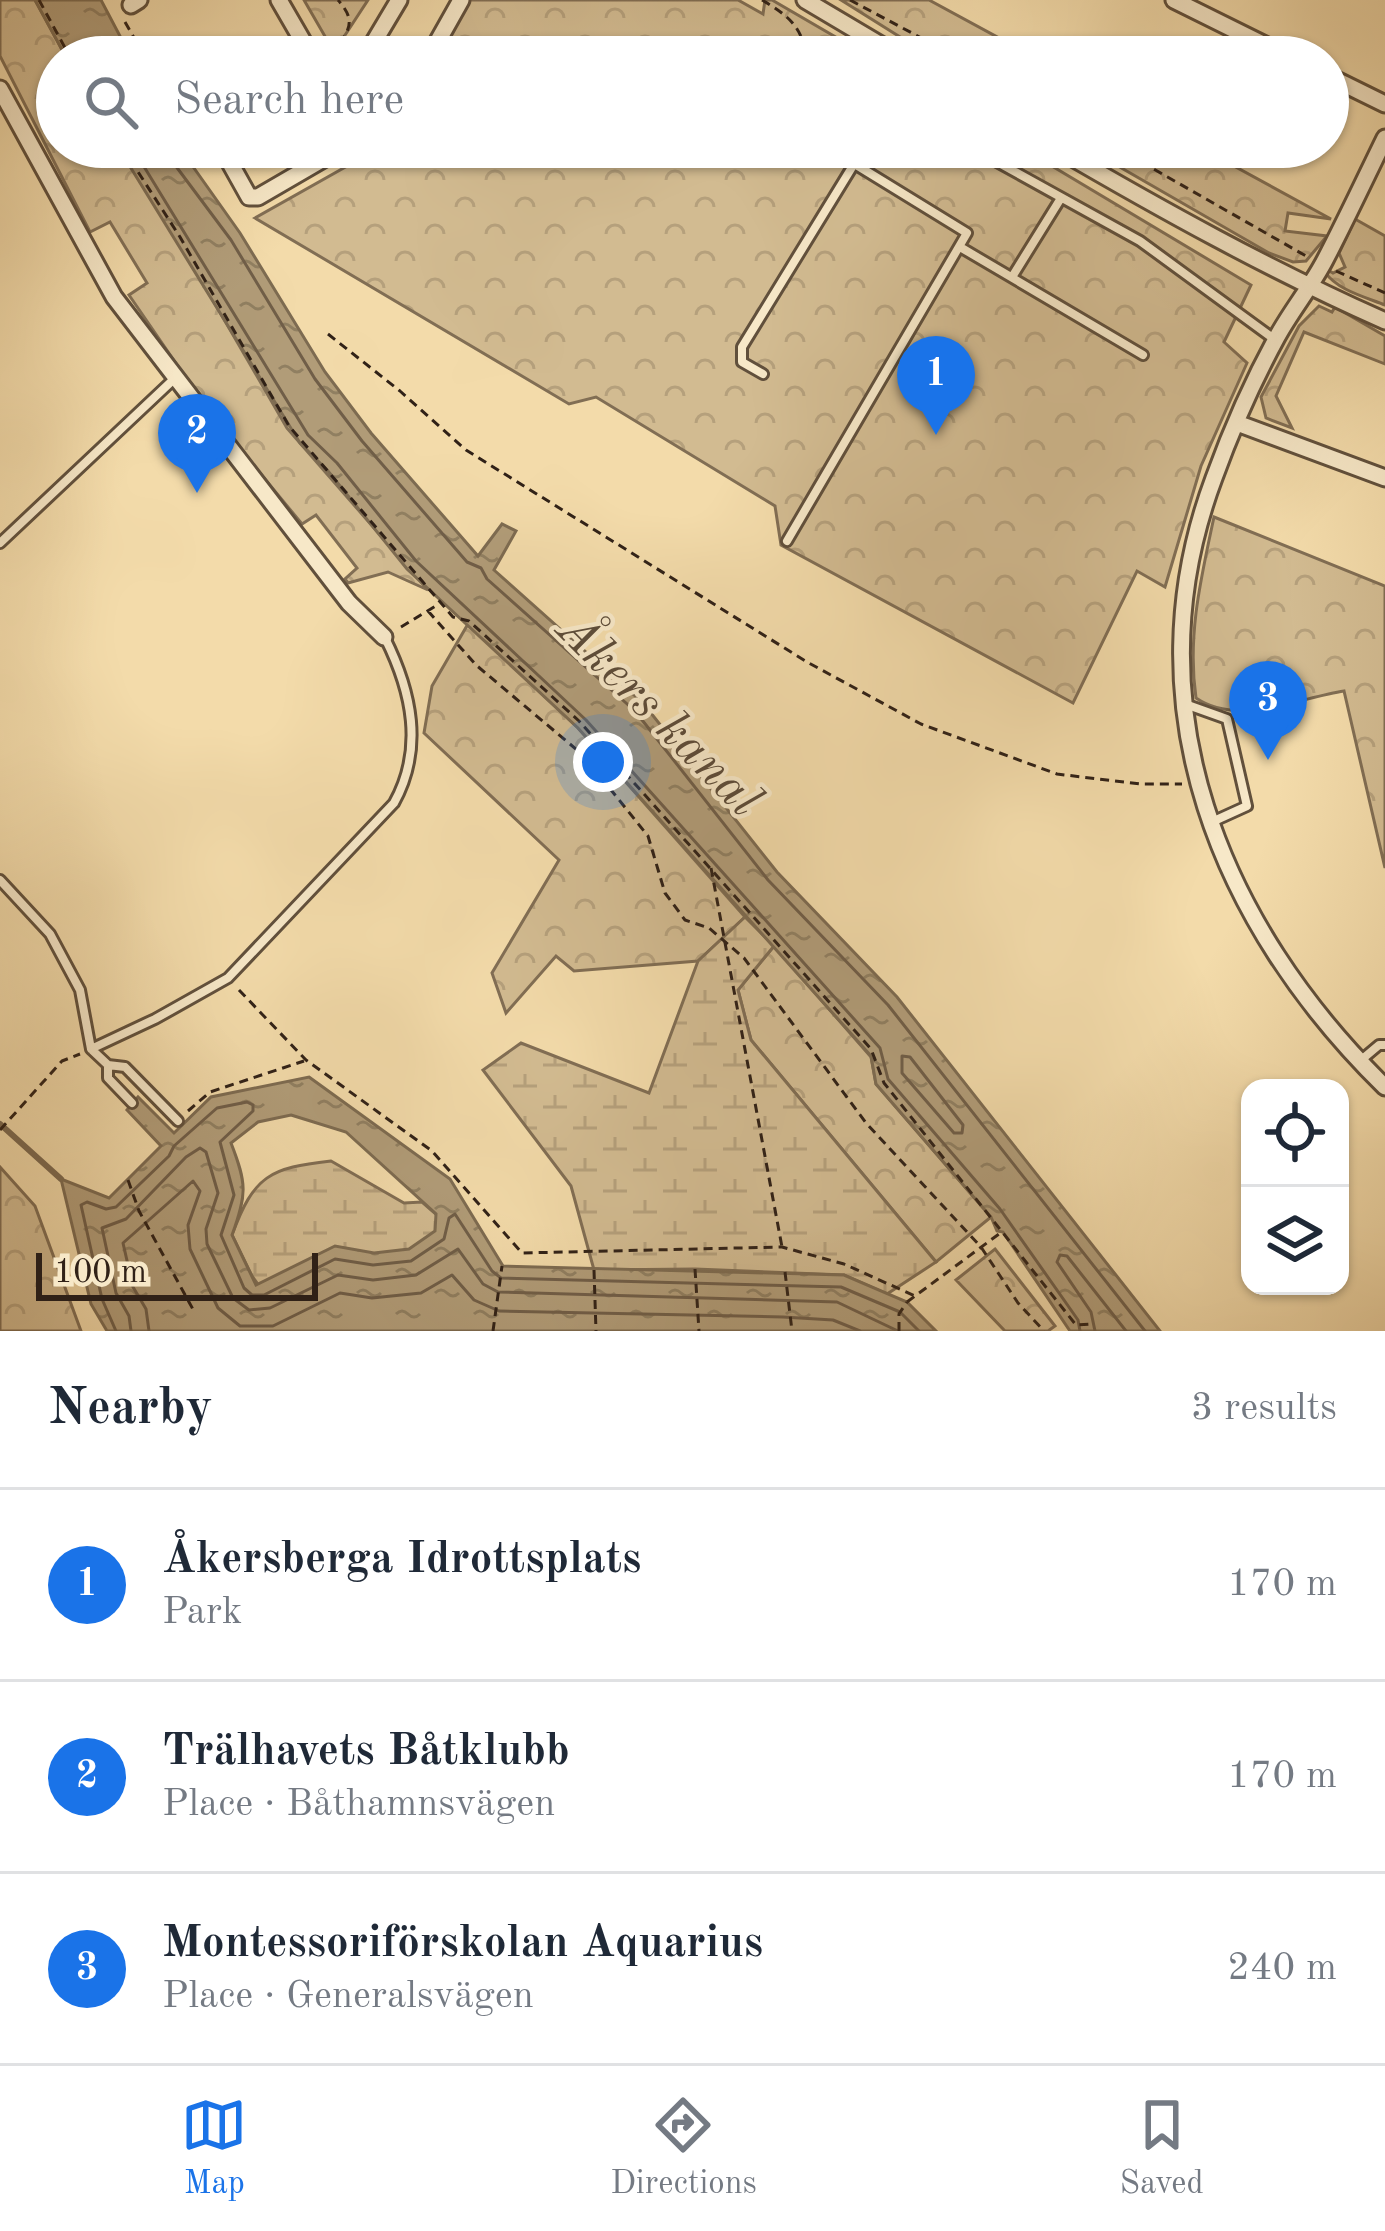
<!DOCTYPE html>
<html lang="en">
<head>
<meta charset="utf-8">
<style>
	:root { --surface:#fff; --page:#f6f6f7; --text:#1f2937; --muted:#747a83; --line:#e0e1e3; --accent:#1a73e8 }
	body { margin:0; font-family:"Old Standard TT",serif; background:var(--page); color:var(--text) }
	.controls { position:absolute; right:36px; bottom:36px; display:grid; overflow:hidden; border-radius:24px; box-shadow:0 3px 9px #0004 }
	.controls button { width:108px; height:108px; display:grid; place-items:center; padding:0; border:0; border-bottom:3px solid var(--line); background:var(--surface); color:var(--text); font:60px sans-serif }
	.scale { position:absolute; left:36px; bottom:30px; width:282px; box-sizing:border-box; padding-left:12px; border:6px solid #302117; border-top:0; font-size:33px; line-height:42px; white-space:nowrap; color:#302117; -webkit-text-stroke:9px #f7e8c8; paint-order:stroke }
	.you { position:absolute; left:603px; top:762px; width:42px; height:42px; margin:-30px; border:9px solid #fff; border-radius:50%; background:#1a73e8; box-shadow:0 0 0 18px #1a73e833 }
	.badge { display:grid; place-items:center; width:78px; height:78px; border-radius:50%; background:var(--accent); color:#fff; font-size:39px; font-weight:700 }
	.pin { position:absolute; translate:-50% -99px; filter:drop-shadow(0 3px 6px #0008) }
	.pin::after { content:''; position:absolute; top:63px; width:42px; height:36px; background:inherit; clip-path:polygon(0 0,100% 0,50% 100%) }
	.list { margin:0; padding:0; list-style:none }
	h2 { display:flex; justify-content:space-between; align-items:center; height:156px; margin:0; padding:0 48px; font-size:51px }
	h2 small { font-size:39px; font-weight:400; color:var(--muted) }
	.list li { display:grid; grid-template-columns:78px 1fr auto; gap:36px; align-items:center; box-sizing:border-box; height:192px; padding:0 48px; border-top:3px solid var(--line) }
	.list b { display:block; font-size:45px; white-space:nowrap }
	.list p { margin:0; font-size:39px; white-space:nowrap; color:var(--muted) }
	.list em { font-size:39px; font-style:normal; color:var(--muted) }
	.icon { flex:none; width:66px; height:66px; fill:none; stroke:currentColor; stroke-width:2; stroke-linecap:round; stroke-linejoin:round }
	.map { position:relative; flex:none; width:1385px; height:1331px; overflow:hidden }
	.search { position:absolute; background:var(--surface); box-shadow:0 3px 9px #0004; left:36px; right:36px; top:36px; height:132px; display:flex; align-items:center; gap:30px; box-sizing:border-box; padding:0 42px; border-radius:66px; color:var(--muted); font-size:45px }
	.sheet { height:732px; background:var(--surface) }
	nav { display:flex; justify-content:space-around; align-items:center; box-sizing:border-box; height:168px; border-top:3px solid var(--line); background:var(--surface); font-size:33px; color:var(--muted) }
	nav a { display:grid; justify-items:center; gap:6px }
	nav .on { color:var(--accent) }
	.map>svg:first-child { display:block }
</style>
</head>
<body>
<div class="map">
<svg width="1385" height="1331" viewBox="0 0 1385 1331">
	<defs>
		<pattern id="forest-crowns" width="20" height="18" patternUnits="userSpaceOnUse" patternTransform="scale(3)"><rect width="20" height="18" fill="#d2bb91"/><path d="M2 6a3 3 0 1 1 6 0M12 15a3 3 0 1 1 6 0" fill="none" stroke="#b5a07c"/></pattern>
		<pattern id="wetland-marsh" width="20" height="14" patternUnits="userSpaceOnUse" patternTransform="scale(3)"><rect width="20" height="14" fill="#d2bb91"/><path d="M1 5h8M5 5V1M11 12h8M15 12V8" fill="none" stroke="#b5a07c"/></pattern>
		<pattern id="water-ripples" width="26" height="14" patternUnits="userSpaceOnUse" patternTransform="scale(3)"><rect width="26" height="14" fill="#b19c78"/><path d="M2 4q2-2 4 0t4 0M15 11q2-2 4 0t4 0" fill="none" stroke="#907f61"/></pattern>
	</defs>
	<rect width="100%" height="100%" fill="#f3dbaa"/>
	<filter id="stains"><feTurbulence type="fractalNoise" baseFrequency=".00167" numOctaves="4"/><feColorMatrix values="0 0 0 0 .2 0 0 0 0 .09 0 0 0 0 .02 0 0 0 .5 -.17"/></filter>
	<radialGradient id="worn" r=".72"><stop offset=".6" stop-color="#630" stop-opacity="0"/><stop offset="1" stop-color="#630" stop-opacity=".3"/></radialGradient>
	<path fill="url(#forest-crowns)" stroke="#816e54" stroke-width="3" d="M0,0H35L66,57H57V147H118L178,240L287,428L428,590L388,572L348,583L345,579L357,568L316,515L302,524L208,410L129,295L147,283L110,222L90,232L0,56Z
		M304,0H368L334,52Z
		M466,0H738L763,14L765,0H772L870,57H433Z
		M841,0H929L1034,57H932Z
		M381,147H1020L1251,285L1224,342L1247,363L1201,466L1165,587L1137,571L1073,703L781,545L775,506L596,397L569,404L255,218Z
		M1085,147H1199L1331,219L1288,213L1285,231L1327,236L1306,261L1293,262L1269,253Z
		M1355,219L1385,236V305C1365,297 1337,290 1325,272L1326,269L1333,273L1345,267L1339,253Z
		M1319,306L1332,312L1335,307L1385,336V364L1304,332L1276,396L1292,428L1266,418L1261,397L1299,326Z
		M1214,517L1385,586V868L1344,691C1298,698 1238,727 1196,698C1187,636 1201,578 1214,517Z
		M468,624L578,728L745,917L698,961L574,971L556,956L506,1013L492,973L559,860L424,733L432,686Z
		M774,946L871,1057L876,1084L991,1217L936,1262L751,1040L738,990Z
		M0,1167L35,1206L81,1331H0Z
		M995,1249L1055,1326L1048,1331H1005L956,1280Z"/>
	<path fill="url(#wetland-marsh)" stroke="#816e54" stroke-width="3" d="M745,917L774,946L738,990L751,1040L936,1262L887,1294L844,1275L695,1269L594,1270L571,1186L483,1070L521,1043L649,1093L698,961Z
		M331,1161L404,1203L422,1202L437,1215L445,1234L292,1331L252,1276L232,1235C254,1175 270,1168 331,1161Z"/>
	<path fill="url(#water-ripples)" stroke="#7d6b51" stroke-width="3" fill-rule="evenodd" d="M35,0H101L131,57H66Z
		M118,147H179L240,233L325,372L371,433L478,556L502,524L516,531L494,570L643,703L777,872L897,997L1160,1331H1070L1003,1232L997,1231L991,1217L876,1084L871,1056L578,728L407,569L328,471L300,443Z
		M309,1077L450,1179L503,1266L844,1275L907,1302L936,1331H107L91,1304L61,1179L109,1198L161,1146L127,1110L138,1097L174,1133L211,1097ZM291,1115L346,1132L436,1214L435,1231L409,1249L374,1253L335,1246L256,1285L232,1235C247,1194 247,1184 231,1143L258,1122Z"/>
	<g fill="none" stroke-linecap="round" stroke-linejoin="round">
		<path stroke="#705e48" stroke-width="3" d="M132,147L308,435L337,463L416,561L586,720L880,1048L888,1079L1000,1209L1078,1320L1080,1331
			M170,147L175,165L231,240L315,379L362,441L467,562L481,568L487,579L635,711L768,880L888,1005L1145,1331
			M902,1056L910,1057L963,1125L962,1133H954L902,1073Z
			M116,1331L102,1299L81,1205L87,1202L106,1209L116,1207L169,1156L174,1146L217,1108L247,1102L253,1105V1111L220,1142L234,1195L221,1235L244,1288L252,1295H264L335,1259L373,1265L411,1261L444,1239L449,1218L455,1214L492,1271L501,1278L841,1287L900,1312L919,1331
			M131,1331L129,1316L116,1293L102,1228L126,1219L186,1157L200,1148L206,1152L218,1193L206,1229L207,1244L233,1298L249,1310L270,1308L338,1275L373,1280L416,1275L458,1249L483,1284L498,1292L837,1302L898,1331
			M149,1331L146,1309L133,1287L123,1243L193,1181L200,1191L188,1225L190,1249L218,1308L240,1326H273L340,1293L372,1298L421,1293L452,1275L474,1300L499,1311L783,1317L833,1320L860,1331
			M1095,1331L1091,1312L1057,1262L1060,1255L1067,1256L1126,1331"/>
		<path stroke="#7d6b51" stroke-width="6" d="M0,1124L61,1179"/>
		<g stroke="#61503c" stroke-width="14">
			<path id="service" d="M970,147L1140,241L1274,339
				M960,247L1143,355
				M1012,277L1061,198
				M763,374L742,362V347L854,164
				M787,541L967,233L827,147
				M0,543L174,379
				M1185,704L1227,719L1247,806L1214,821
				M0,880L50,934L80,990L91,1049L108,1065L125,1067L178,1121
				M91,1049L155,1019L228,978L394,803C424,749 412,692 385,638
				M1360,1061L1379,1045H1385
				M108,1065V1078L132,1103"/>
		</g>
		<g stroke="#61503c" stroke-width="21">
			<path id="minor" d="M279,0L312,57
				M805,0L901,57
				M1174,0L1289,57
				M131,5L139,0
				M365,57L399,0
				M429,57L461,0
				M1328,76L1385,104
				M0,89L114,297L349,603L384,637
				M1385,138C1365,179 1346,220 1325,260C1311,287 1291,311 1277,337C1253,381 1231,431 1214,478C1129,705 1220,925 1385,1087
				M236,147L225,154L249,197H258L344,147
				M1054,147C1162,210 1270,270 1385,321
				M1237,423L1385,478"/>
		</g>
		<path stroke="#302117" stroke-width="3" stroke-dasharray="9 6" stroke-linecap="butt" d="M39,0L70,57
			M762,0C787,15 801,25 806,54L810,57
			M850,0L957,57
			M125,22L145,57
			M333,57C345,31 360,25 338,0
			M122,147L180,237L289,426L453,617L469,621L579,721L871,1049L884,1083L1076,1325L1091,1324
			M196,147L201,156L206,154
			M1115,147L1306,256
			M1336,271L1385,293
			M328,334L400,391L466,450L807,662L921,724L1057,774L1140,784H1182
			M428,611L476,665L583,755L648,836L665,893L685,920L709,928L744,958L866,1123L981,1247L1018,1303L1044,1331
			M401,627L439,604
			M239,990L306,1060L432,1151L522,1253L782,1247L844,1264L915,1296
			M188,1111L210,1092L304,1061
			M0,1130L62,1061L80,1054
			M128,1180L139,1211L195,1313
			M695,1269L699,1331
			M594,1270L596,1331
			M785,1272L792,1331
			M493,1331L502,1266
			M899,1331V1314L907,1302"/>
		<use href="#service" stroke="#f7e8c8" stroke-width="8"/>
		<use href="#minor" stroke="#f7e8c8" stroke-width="15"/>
		<path stroke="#302117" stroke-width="3" stroke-dasharray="9 6" stroke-linecap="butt" d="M711,868L782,1247
			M907,1302L1003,1231"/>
	</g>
	<g text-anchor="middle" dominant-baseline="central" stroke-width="9" stroke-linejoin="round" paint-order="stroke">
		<g font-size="51" font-style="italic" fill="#5d4c39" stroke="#f7e8c8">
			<text transform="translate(658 716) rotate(45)">Åkers kanal</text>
		</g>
	</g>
	<rect width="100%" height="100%" filter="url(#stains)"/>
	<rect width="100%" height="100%" fill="url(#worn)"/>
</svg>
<div class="controls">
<button><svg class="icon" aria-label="locate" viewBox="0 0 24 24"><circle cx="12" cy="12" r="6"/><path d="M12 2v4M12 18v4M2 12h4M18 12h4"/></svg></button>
<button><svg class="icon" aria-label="layers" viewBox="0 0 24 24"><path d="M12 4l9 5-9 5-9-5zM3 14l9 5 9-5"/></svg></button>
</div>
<div class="scale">100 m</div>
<div class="you"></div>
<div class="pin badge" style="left:936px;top:435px">1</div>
<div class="pin badge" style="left:197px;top:493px">2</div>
<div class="pin badge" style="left:1268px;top:760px">3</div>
<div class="search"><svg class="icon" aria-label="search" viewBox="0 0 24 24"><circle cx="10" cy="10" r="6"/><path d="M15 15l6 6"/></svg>Search here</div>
</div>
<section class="sheet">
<h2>Nearby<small>3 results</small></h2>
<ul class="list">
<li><span class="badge">1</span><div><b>Åkersberga Idrottsplats</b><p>Park</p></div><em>170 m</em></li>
<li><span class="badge">2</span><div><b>Trälhavets Båtklubb</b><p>Place · Båthamnsvägen</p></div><em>170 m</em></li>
<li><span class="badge">3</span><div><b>Montessoriförskolan Aquarius</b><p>Place · Generalsvägen</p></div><em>240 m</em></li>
</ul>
</section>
<nav>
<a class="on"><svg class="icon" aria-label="map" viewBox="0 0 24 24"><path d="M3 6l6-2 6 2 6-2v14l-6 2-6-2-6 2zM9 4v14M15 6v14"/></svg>Map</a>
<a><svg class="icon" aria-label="directions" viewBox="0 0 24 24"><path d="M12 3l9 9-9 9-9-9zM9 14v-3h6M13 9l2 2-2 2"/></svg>Directions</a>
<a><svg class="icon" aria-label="saved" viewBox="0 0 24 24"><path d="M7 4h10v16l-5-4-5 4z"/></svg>Saved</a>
</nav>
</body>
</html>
